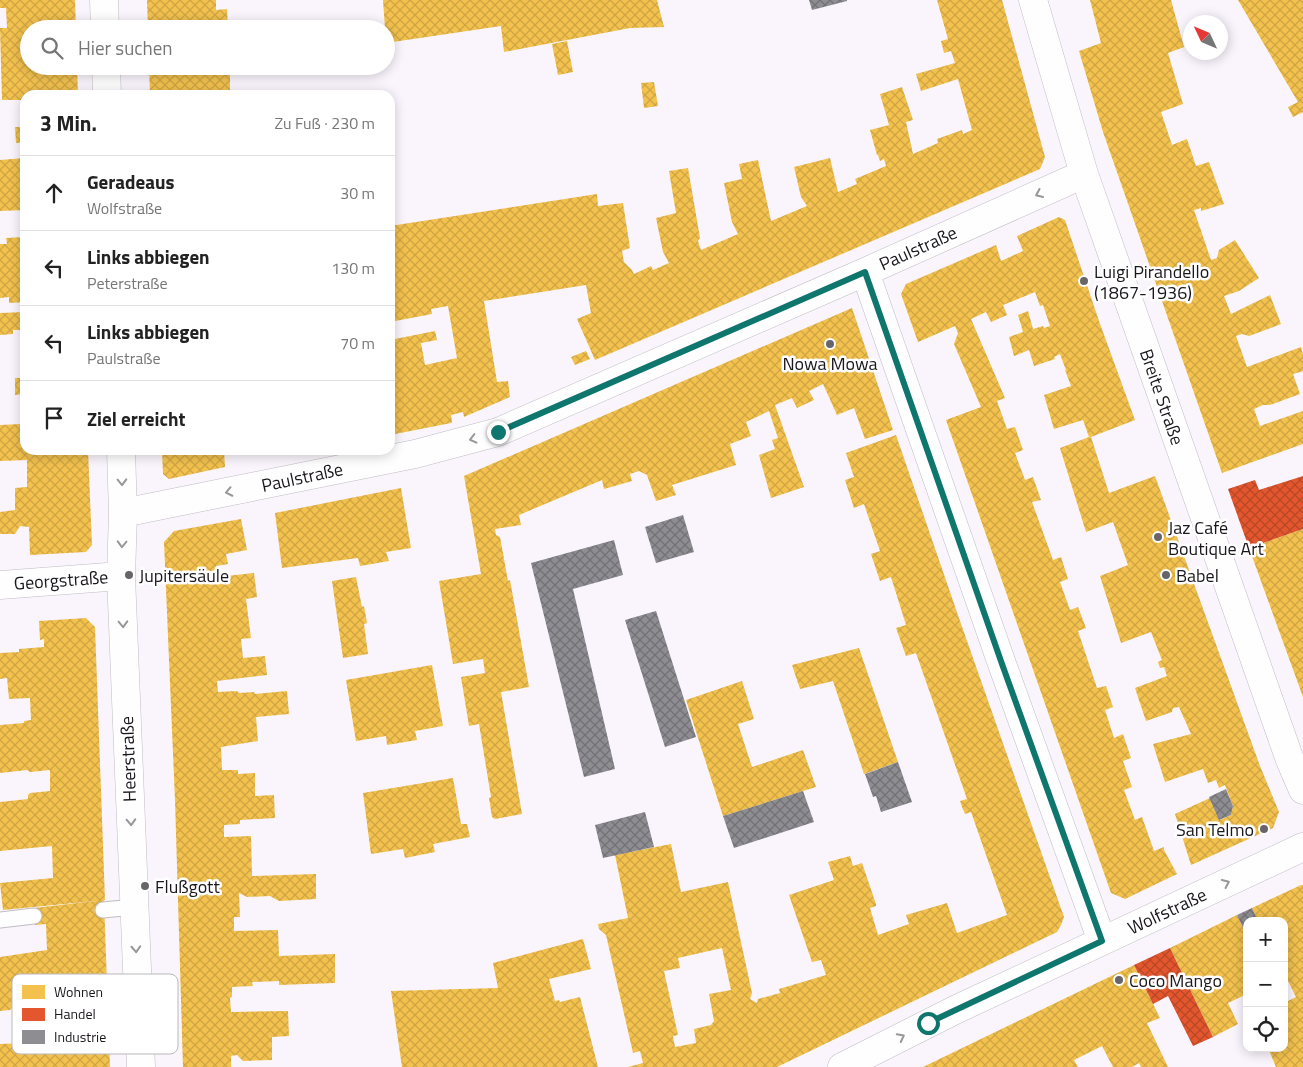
<!DOCTYPE html>
<html lang="de">
<head>
<meta charset="utf-8">
<style>
	:root { --surface:#fff; --page:#f6f6f6; --text:#222; --muted:#767676; --line:#e0e0e0 }
	body { margin:0; font-family:"Titillium Web",sans-serif; background:var(--page); color:var(--text) }
	.controls { position:absolute; right:15px; bottom:15px; display:grid; overflow:hidden; border-radius:10px; box-shadow:0 2px 12px #0003 }
	.controls button { width:45px; height:45px; display:grid; place-items:center; padding:0; border:0; border-bottom:1px solid var(--line); background:var(--surface); color:var(--text); font:25px sans-serif }
	.compass { position:absolute; left:1183px; top:15px; width:45px; height:45px; border-radius:50%; background:var(--surface); box-shadow:0 2px 12px #0003; rotate:314deg }
	.stop { position:absolute; width:15px; height:15px; margin:-11px; border:4px solid #0f766e; border-radius:50%; background:#fff }
	.stop.end { background:#0f766e; border-color:#fff; box-shadow:0 1px 5px #0008 }
	.list { margin:0; padding:0; list-style:none }
	h2 { display:flex; justify-content:space-between; align-items:center; height:65px; margin:0; padding:0 20px; font-size:21px }
	h2 small { font-size:16px; font-weight:400; color:var(--muted) }
	.list li { display:grid; grid-template-columns:32px 1fr auto; gap:15px; align-items:center; box-sizing:border-box; height:75px; padding:0 20px; border-top:1px solid var(--line) }
	.list b { display:block; font-size:19px; white-space:nowrap }
	.list p { margin:0; font-size:16px; white-space:nowrap; color:var(--muted) }
	.list em { font-size:16px; font-style:normal; color:var(--muted) }
	.icon { flex:none; width:28px; height:28px; fill:none; stroke:currentColor; stroke-width:2; stroke-linecap:round; stroke-linejoin:round }
	.map { position:relative; flex:none; width:1303px; height:1067px; overflow:hidden }
	.search { position:absolute; background:var(--surface); box-shadow:0 2px 12px #0003; left:20px; top:20px; width:375px; height:55px; display:flex; align-items:center; gap:12px; box-sizing:border-box; padding:0 18px; border-radius:28px; color:var(--muted); font-size:19px }
	.panel { position:absolute; background:var(--surface); box-shadow:0 2px 12px #0003; left:20px; top:90px; width:375px; height:365px; border-radius:15px }
	.map>svg:first-child { display:block }
</style>
</head>
<body>
<div class="map">
<svg width="1303" height="1067" viewBox="0 0 1303 1067">
	<defs>
		<pattern id="homes-cross-hatch" width="8" height="8" patternUnits="userSpaceOnUse" patternTransform="scale(1.25)"><rect width="8" height="8" fill="#f2c14e"/><path d="M0 0l8 8M0 8l8-8" fill="none" stroke="#cfa544"/></pattern>
		<pattern id="shops-cross-hatch" width="8" height="8" patternUnits="userSpaceOnUse" patternTransform="scale(1.25)"><rect width="8" height="8" fill="#e4572e"/><path d="M0 0l8 8M0 8l8-8" fill="none" stroke="#b84726"/></pattern>
		<pattern id="industry-cross-hatch" width="8" height="8" patternUnits="userSpaceOnUse" patternTransform="scale(1.25)"><rect width="8" height="8" fill="#8d8d92"/><path d="M0 0l8 8M0 8l8-8" fill="none" stroke="#727276"/></pattern>
	</defs>
	<rect width="100%" height="100%" fill="#faf5fc"/>
	<path fill="url(#homes-cross-hatch)" fill-rule="evenodd" d="M0,0H75L76,29H29V66H77L78,95H25V142L16,143L15,127H23V100H2L0,28H7L6,8H0Z
		M147,0H216V10L227,9L228,29H148Z
		M383,0H657L664,27L630,28L504,52L501,26L386,43Z
		M937,0H1002L1045,157L1040,169L595,360L577,319L591,313L586,285L484,301L497,382L508,381L510,397L464,417L463,412L451,415L452,422L451,423L390,435V340L435,331L437,340L421,343L425,365L457,358L448,306L431,309L432,314L390,322V226L597,194L598,206L623,203L630,248L622,251L624,262L632,270L634,274L651,266L653,270L669,263L663,252L656,218L676,213L669,171L688,168L700,238L698,241L701,250L738,234L732,222L724,183L742,179L739,164L758,160L771,221L807,206L801,197L794,167L830,158L838,192L857,184L855,179L886,166L884,159L880,161L878,155H877L870,130L889,125L880,94L902,87L913,120L906,122L913,154L938,143L937,139L962,130L963,134L972,130L958,79L921,91L916,74L955,63L951,51L944,53L941,41L948,39Z
		M1090,0H1171L1184,47L1168,53L1183,104L1161,112L1172,145L1187,139L1196,166L1209,162L1224,204L1201,211V208L1194,210L1211,260L1217,258L1219,250L1235,240L1259,278L1239,291L1224,296L1231,314L1270,295L1281,324L1249,336L1242,334L1236,336L1247,367L1301,347L1303,355V371L1293,374L1300,394L1270,405H1263L1254,409L1260,426L1303,411V444L1222,473L1103,132L1079,51L1101,43Z
		M1238,0H1303V112L1293,117L1288,107L1298,102Z
		M567,41L573,72L558,75L552,44Z
		M149,66H240V73L230,74V95H150Z
		M654,82L658,106L644,108L641,83Z
		M25,158V210L0,211V160Z
		M1059,217L1065,220L1099,321L1135,420L1091,437L1109,493L1155,476L1260,766L1279,812L1273,828L1191,865L1175,814L1210,798L1220,820L1231,815L1233,806L1225,785L1219,788L1216,780L1208,783L1203,769L1165,782L1153,744L1191,734L1179,707L1173,708L1172,712L1146,721L1135,688L1167,676L1164,667L1160,668L1158,662L1162,660L1151,632L1121,643L1100,576L1128,565L1113,522L1086,532L1060,448L1089,437L1083,420L1054,429L1044,395L1071,386L1065,370H1066L1060,354L1054,357L1055,359L1034,366L1029,350L1014,356L1009,337L1023,332L1018,315L1028,311L1033,329L1043,326L1044,328L1050,326L1043,305L1040,306L1035,292L1003,305L1007,315L991,322L986,312L971,319L1005,398L997,401L1007,429L1015,427L1023,450L1015,453L1025,480L1033,477L1041,500L1032,502L1053,560L1061,557L1068,579L1060,582L1070,610L1078,607L1086,628L1078,631L1097,688L1106,686L1113,707L1105,710L1114,738L1123,734L1131,758L1123,761L1132,787L1124,790L1135,820L1142,817L1154,851L1164,847V850L1177,874L1125,899L1111,893L946,420L981,407L954,344L958,333L955,326L918,342L901,294L906,284L996,245L1001,261L1023,251L1017,236Z
		M25,237V302L9,303V297L0,298V244H7L6,238Z
		M852,308L893,430L865,439L854,408L837,415L823,384L809,391L814,400L797,408L792,398L775,405L804,487L771,498L759,455L775,449L772,440L778,438L769,411L746,422L751,436L730,444L736,465L672,485L676,495L656,501L647,475L639,471L630,474L632,481L604,489L602,480L519,515L521,525L495,529L496,535L500,537L508,581L510,580L529,687L501,692L522,814L495,819L492,817L489,798L491,797L479,724L469,726L461,677L485,673L483,659L453,664L439,581L481,574L464,476Z
		M25,312V347H23V330H13V334L0,335V313Z
		M586,351L590,359L575,365L571,357Z
		M15,378H25V394L15,395Z
		M25,409V450H88L92,545L86,552L30,555L29,527L20,526L15,534H0V512L15,510V488L27,487V460L0,461V425L21,424V410Z
		M896,435L960,621L1064,917L1061,925L1057,932L777,1067H628L643,1063L640,1051L633,1053L606,935L599,929L598,924L628,918L615,855L671,844L681,892L728,882L752,993L750,999L757,1003L758,999L780,993L779,989L826,975L821,960L812,962L789,895L834,880L828,862L850,856L853,866L862,863L876,904V906L870,908L878,935L909,924L906,915L947,903L957,933L1007,915L971,812L965,814L962,807L960,801L967,799L916,653L906,656L896,628L906,625L891,577L880,581L871,554L880,551L864,504L854,508L845,480L854,477L846,453ZM722,948L731,990L709,994L714,1021L711,1025L694,1029L696,1043L675,1047L673,1036L678,1035L664,971L680,968L678,958Z
		M162,450H224L225,467L169,479L163,474Z
		M401,488L411,548L386,552L389,561L360,566L358,558L282,568L275,513Z
		M241,519L247,550L226,554L228,564L216,566L217,577L254,573L257,597L246,599L251,638L241,639L243,658L265,656L267,675L217,681L218,692L237,691L239,693L254,692L255,694L287,691L289,714L256,717L258,741L221,747L222,770H238V774L255,773V796L274,795L275,818L240,820V824L224,825V837L251,836L252,876L316,874V899L279,901L270,896L247,897L239,893L240,917H234V931L278,930L279,956L335,954V983L279,985V981L252,982L253,986L232,987V997L230,998L231,1012L288,1011L289,1036L272,1037V1060L243,1061L237,1055L231,1056V1067H183L175,800L164,542L174,531Z
		M1303,529V697L1249,548Z
		M356,577L362,607L364,606L367,623L364,624L368,654L343,658L332,581Z
		M86,618L95,627L105,900L3,910L0,883L53,878L52,846L0,851V802L28,799V795L30,793L50,791V770L30,772L27,770L0,773V725L24,723V721L31,720L30,698L9,699L7,678L0,679V653L19,652V649L44,647V639L40,640L39,621Z
		M859,648L898,762L864,774L833,681L800,689L792,665Z
		M432,665L443,726L415,731L417,740L387,745L386,736L356,741L346,680Z
		M742,681L754,719L738,724L752,767L803,750L816,787L723,816L686,700Z
		M453,778L461,824H467L470,837L433,844L435,852L405,858L403,849L371,854L363,793Z
		M1301,885H1303V1067H1276L1268,1048H1284V1003L1296,997L1284,973V921H1258L1252,908Z
		M104,900L110,1067H0V1044L51,1042L48,976L15,980L17,990L23,989L24,998L19,1000L10,1010L0,1011V957L47,950L46,924L35,925L34,908Z
		M1237,915L1247,936V994L1228,1003L1238,1024L1213,1037L1170,948Z
		M583,939L591,969L549,979L555,1001L559,1000L560,1002L580,997L598,1067H402L391,991L498,988L493,963Z
		M1134,965L1160,1018L1147,1023L1168,1067H1141L1139,1063L1132,1067H1113L1102,1046L1074,1060L1078,1067H923Z"/>
	<path fill="url(#shops-cross-hatch)" d="M1303,476V529L1249,548L1228,489L1255,480L1259,490Z
		M1170,948L1213,1037L1193,1046L1168,996L1153,1004L1134,965Z"/>
	<path fill="url(#industry-cross-hatch)" d="M809,0H847V1L812,10Z
		M683,515L694,552L656,563L645,527Z
		M614,540L623,575L573,589L615,769L584,777L531,563Z
		M656,611L696,737L665,747L625,620Z
		M898,762L912,802L881,812L876,796L873,797L865,774Z
		M1226,789L1233,806L1231,815L1219,820L1209,797Z
		M803,791L814,822L734,848L723,816Z
		M645,812L654,847L603,858L595,825Z
		M1252,908L1258,921H1247V936L1237,915Z"/>
	<g fill="none" stroke-linecap="round" stroke-linejoin="round">
		<g stroke="#c0bcc2" stroke-width="17">
			<path id="service" d="M103,910L134,907
				M0,920L34,916"/>
		</g>
		<g stroke="#c0bcc2" stroke-width="29">
			<path id="minor" d="M104,0L105,29
				M1033,0L1084,174L1290,760L1303,790
				M106,66L107,95
				M865,272L1002,664L1102,941
				M121,450L123,513L121,576L141,1067
				M123,513L415,454L498,432L865,272L1084,174
				M0,585L121,576
				M842,1067L955,1010L1303,847"/>
		</g>
		<use href="#service" stroke="#fefeff" stroke-width="15"/>
		<use href="#minor" stroke="#fefeff" stroke-width="28"/>
	</g>
	<defs><path id="oneway-chevron" d="M-2-3.5L2.5 0L-2 3.5" fill="none" stroke-width="1.6" stroke-linecap="round" stroke-linejoin="round" transform="scale(1.25)"/></defs>
	<g stroke="#979699">
		<use href="#oneway-chevron" transform="translate(1039 194) rotate(156)"/>
		<use href="#oneway-chevron" transform="translate(473 439) rotate(166)"/>
		<use href="#oneway-chevron" transform="translate(122 482) rotate(88)"/>
		<use href="#oneway-chevron" transform="translate(229 492) rotate(168)"/>
		<use href="#oneway-chevron" transform="translate(122 544) rotate(92)"/>
		<use href="#oneway-chevron" transform="translate(123 624) rotate(88)"/>
		<use href="#oneway-chevron" transform="translate(131 822) rotate(88)"/>
		<use href="#oneway-chevron" transform="translate(1226 883) rotate(-25)"/>
		<use href="#oneway-chevron" transform="translate(136 949) rotate(87)"/>
		<use href="#oneway-chevron" transform="translate(901 1037) rotate(-27)"/>
	</g>
	<g fill="none" stroke-linecap="round" stroke-linejoin="round">
		<path stroke="#0f766e" stroke-width="6" d="M498,432L865,272L1002,664L1102,941L928,1023"/>
	</g>
	<g fill="#68656a" stroke="#fff" stroke-width="2">
		<circle cx="1084" cy="281" r="5"/>
		<circle cx="830" cy="344" r="5"/>
		<circle cx="1158" cy="537" r="5"/>
		<circle cx="129" cy="575" r="5"/>
		<circle cx="1166" cy="575" r="5"/>
		<circle cx="1264" cy="829" r="5"/>
		<circle cx="145" cy="886" r="5"/>
		<circle cx="1119" cy="980" r="5"/>
	</g>
	<g text-anchor="middle" dominant-baseline="central" stroke-width="5" stroke-linejoin="round" paint-order="stroke">
		<g font-size="18" fill="#1a171c" stroke="#fff">
			<text transform="translate(918 248) rotate(-24)">Paulstraße</text>
			<text transform="translate(1162 397) rotate(71)">Breite Straße</text>
			<text transform="translate(302 477) rotate(-12)">Paulstraße</text>
			<text transform="translate(61 580) rotate(-4)">Georgstraße</text>
			<text transform="translate(128 759) rotate(-92)">Heerstraße</text>
			<text transform="translate(1167 911) rotate(-25)">Wolfstraße</text>
		</g>
		<g font-size="18" fill="#1a171c" stroke="#fff" text-anchor="start">
			<text x="1094" y="271">Luigi Pirandello<tspan x="1094" dy="21">(1867-1936)</tspan></text>
			<text x="830" y="363" text-anchor="middle">Nowa Mowa</text>
			<text x="1168" y="527">Jaz Café<tspan x="1168" dy="21">Boutique Art</tspan></text>
			<text x="139" y="575">Jupitersäule</text>
			<text x="1176" y="575">Babel</text>
			<text x="1254" y="829" text-anchor="end">San Telmo</text>
			<text x="155" y="886">Flußgott</text>
			<text x="1129" y="980">Coco Mango</text>
		</g>
	</g>
	<rect x="12" y="974" width="166" height="80" rx="8" fill="#fff" stroke="#bab9bb" stroke-width="1"/>
	<rect x="22" y="985" width="23" height="14" fill="#f2c14e"/>
	<rect x="22" y="1008" width="23" height="13" fill="#e4572e"/>
	<rect x="22" y="1030" width="23" height="14" fill="#8d8d92"/>
	<g font-size="14" fill="#1a171c">
		<text x="54" y="997">Wohnen</text>
		<text x="54" y="1019">Handel</text>
		<text x="54" y="1042">Industrie</text>
	</g>
</svg>
<div class="controls">
<button>+</button>
<button>−</button>
<button><svg class="icon" aria-label="locate" viewBox="0 0 24 24"><circle cx="12" cy="12" r="6"/><path d="M12 2v4M12 18v4M2 12h4M18 12h4"/></svg></button>
</div>
<svg class="compass" viewBox="-18 -18 36 36"><path d="M0-13l5 13h-10z" fill="#e53935"/><path d="M0 13l5-13h-10z" fill="#767676"/></svg>
<div class="stop" style="left:928px;top:1023px"></div>
<div class="stop end" style="left:498px;top:432px"></div>
<div class="search"><svg class="icon" aria-label="search" viewBox="0 0 24 24"><circle cx="10" cy="10" r="6"/><path d="M15 15l6 6"/></svg>Hier suchen</div>
<section class="panel">
<h2>3 Min.<small>Zu Fuß · 230 m</small></h2>
<ul class="list">
<li><svg class="icon" aria-label="ahead" viewBox="0 0 24 24"><path d="M12 20V5M6 11l6-6 6 6"/></svg><div><b>Geradeaus</b><p>Wolfstraße</p></div><em>30 m</em></li>
<li><svg class="icon" aria-label="left" viewBox="0 0 24 24"><path d="M17 20v-9H6M10 6l-5 5 5 5"/></svg><div><b>Links abbiegen</b><p>Peterstraße</p></div><em>130 m</em></li>
<li><svg class="icon" aria-label="left" viewBox="0 0 24 24"><path d="M17 20v-9H6M10 6l-5 5 5 5"/></svg><div><b>Links abbiegen</b><p>Paulstraße</p></div><em>70 m</em></li>
<li><svg class="icon" aria-label="arrive" viewBox="0 0 24 24"><path d="M6 21V4h12l-3 4 3 4H6"/></svg><div><b>Ziel erreicht</b></div></li>
</ul>
</section>
</div>
</body>
</html>
